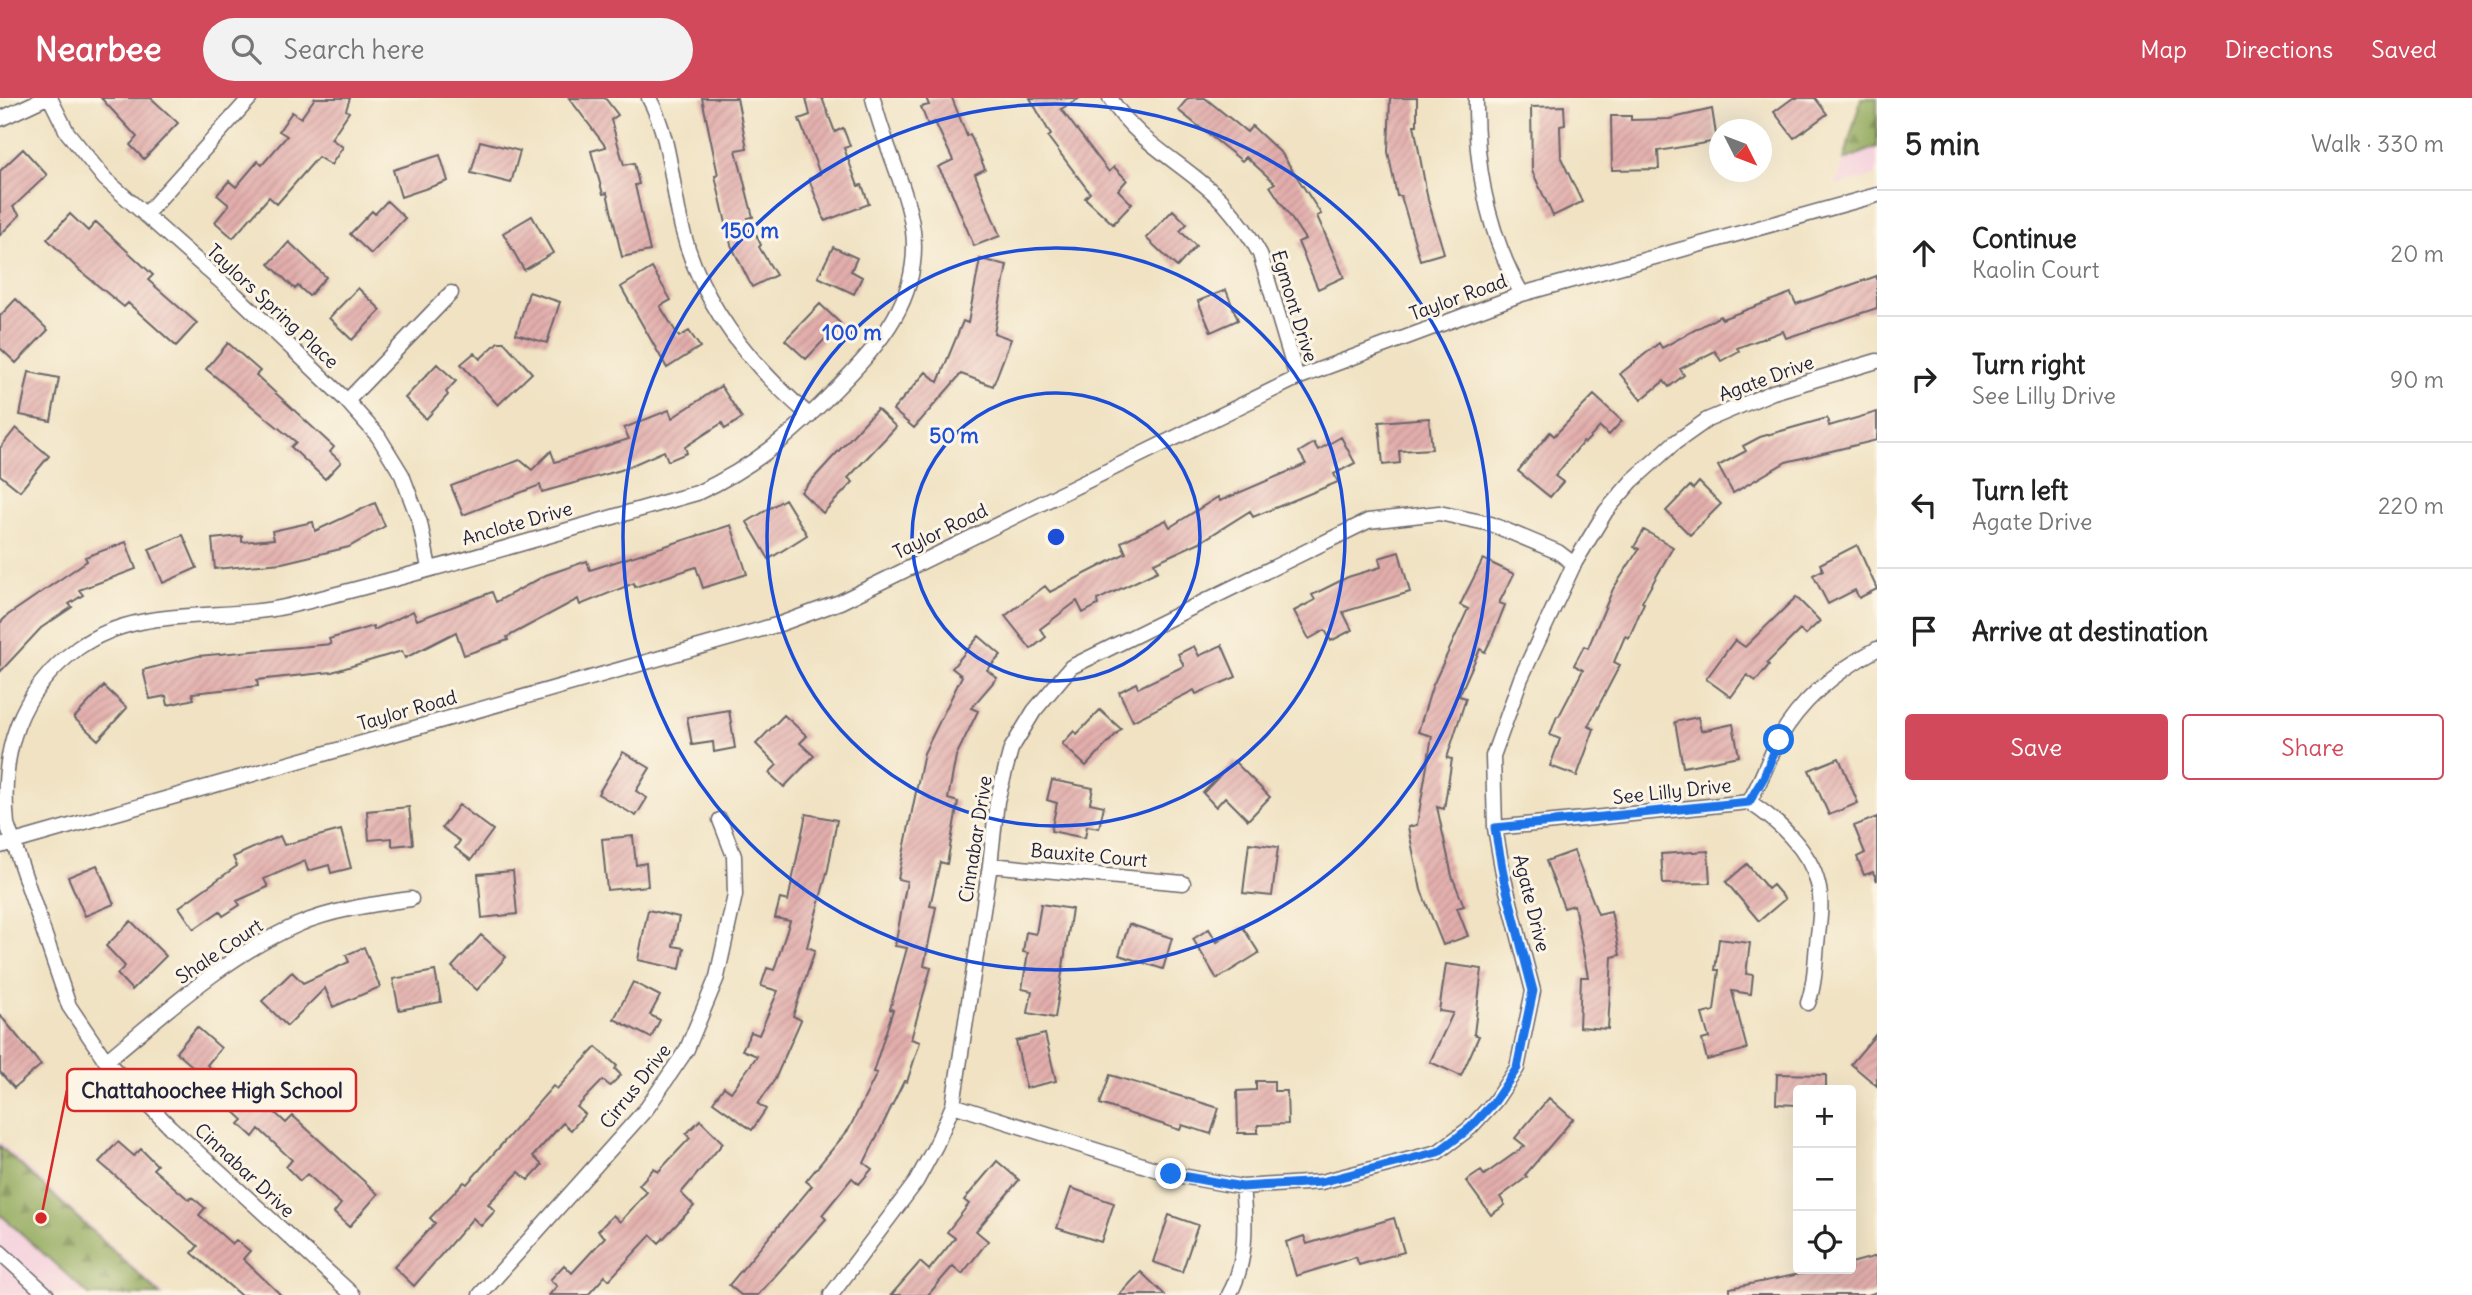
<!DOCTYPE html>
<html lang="en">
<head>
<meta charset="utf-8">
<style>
	:root { --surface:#fff; --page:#f2f2f2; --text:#222; --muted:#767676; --line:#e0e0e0; --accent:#d1495b }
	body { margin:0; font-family:Delius,sans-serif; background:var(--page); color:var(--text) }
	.controls { position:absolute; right:21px; bottom:21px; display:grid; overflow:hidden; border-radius:7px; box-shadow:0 7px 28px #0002 }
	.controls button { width:63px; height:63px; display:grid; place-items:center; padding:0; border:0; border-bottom:2px solid var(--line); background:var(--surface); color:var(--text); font:35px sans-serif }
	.compass { position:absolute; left:1709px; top:21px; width:63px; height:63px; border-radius:50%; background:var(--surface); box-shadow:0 7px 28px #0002; rotate:132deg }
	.stop { position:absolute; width:21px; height:21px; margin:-16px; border:5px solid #1a73e8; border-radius:50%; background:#fff }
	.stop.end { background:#1a73e8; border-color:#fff; box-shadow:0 2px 7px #0008 }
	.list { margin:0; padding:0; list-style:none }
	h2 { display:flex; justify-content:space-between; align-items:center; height:91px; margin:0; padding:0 28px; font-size:30px }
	h2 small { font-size:23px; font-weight:400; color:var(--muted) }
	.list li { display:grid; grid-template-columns:46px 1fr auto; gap:21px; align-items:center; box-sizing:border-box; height:126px; padding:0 28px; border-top:2px solid var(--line) }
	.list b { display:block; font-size:26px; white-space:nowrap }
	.list p { margin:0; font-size:23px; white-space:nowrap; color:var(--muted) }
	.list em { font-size:23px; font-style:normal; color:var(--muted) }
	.actions { display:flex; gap:14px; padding:21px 28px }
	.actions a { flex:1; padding:16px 0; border:2px solid var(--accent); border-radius:7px; text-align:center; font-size:24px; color:var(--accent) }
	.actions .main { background:var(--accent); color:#fff }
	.icon { flex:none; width:38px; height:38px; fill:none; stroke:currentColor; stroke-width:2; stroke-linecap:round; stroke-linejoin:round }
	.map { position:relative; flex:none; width:1877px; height:1197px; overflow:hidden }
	header { display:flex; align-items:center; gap:42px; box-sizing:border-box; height:98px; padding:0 35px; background:var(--accent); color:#fff }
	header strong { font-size:33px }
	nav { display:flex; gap:38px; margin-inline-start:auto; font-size:24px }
	.search { width:490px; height:63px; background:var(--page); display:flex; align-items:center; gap:18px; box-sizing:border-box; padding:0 24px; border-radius:38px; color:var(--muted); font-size:26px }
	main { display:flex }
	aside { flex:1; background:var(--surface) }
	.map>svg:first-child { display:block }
</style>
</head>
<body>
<header>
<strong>Nearbee</strong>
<div class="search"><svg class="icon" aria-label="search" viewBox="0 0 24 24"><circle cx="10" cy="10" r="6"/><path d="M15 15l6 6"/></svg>Search here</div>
<nav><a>Map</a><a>Directions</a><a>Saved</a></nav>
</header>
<main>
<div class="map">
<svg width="1877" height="1197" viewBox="0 0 1877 1197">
	<defs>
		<pattern id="forest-firs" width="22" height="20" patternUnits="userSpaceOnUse" patternTransform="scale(1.75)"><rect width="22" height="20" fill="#90a85a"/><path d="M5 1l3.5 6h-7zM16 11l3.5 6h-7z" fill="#75884c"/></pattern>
		<pattern id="building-hatch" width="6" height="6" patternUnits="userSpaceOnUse" patternTransform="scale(1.75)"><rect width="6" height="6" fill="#e2aeac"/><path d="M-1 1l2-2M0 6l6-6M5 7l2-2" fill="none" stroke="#c29595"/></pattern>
	</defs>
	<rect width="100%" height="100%" fill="#fcf5e5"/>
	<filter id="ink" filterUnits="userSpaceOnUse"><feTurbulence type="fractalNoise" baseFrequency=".0143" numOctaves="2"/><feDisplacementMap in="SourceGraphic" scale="14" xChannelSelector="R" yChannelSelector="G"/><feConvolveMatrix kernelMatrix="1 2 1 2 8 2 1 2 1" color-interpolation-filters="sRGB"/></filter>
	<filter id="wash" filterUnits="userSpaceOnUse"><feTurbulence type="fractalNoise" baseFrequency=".00686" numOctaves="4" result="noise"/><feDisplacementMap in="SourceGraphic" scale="28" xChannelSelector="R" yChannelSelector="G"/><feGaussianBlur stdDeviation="1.57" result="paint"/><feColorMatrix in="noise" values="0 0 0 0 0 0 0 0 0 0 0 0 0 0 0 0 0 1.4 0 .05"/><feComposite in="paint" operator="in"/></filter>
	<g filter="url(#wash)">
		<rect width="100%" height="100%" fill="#f0e2c2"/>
		<path fill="#f4cfdd" d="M1877,49V77L1836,88L1844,62Z
			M0,1043L165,1197H0Z"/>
		<path fill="url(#forest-firs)" stroke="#59654a" stroke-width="2" d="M1861,0H1877V49L1844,62Z
			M0,1048L161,1197H89L0,1116Z"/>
		<g id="blocks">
			<path fill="url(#building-hatch)" d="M101,0H151L178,25L144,61L130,47L137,39Z
				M315,0H350L346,12L349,14L331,41L343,49L331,67L318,59L277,106L269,99L233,140L215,124L229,107L217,97L229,83L236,89L258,63L262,67L287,38L279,33L292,14L301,20Z
				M569,0H605L618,17L611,22L624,67L634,65L639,86L635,87L650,153L622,159L607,95L603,96L591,53L606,49Z
				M702,0H737L747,50L736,52L753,119L748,120L761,147L759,149L776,177L752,189L731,147L715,78L718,77Z
				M806,0H822L835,34L843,30L850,48L844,50L858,88L862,87L869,106L825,123L809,81L820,76L799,21L810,17Z
				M926,0H952L967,38L970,36L985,71L975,76L1000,138L974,148L949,88L938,69L953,62L935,24L928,27L921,9L929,7Z
				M1030,0H1080L1061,11L1109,74L1114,69L1127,82L1118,92L1132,106L1113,126L1085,100L1090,95L1048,39L1051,37Z
				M1188,0H1205L1247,34L1252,28L1282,56L1321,116L1317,118L1344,179L1318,191L1298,144L1305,141L1270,88L1275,85L1246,59L1242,63L1178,12Z
				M1390,0H1417V27H1414L1428,102L1444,155L1420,162L1401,98H1397L1388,54Z
				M1793,0H1815L1827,16L1794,40L1774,14Z
				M1564,8L1565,27L1560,28L1561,60L1582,104L1553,118L1532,73L1531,9Z
				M1712,11L1717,43L1658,53L1659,71L1612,72L1611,18H1631V22L1669,21Z
				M480,43L520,53L511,85L471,75Z
				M23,51L47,77L13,109L20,117L0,137V73Z
				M440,57L448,83L401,99L393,72Z
				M387,103L405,120L371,156L350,136L372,113L375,116Z
				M1173,112L1187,126L1180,133L1196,148L1177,169L1146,140Z
				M70,116L88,133L96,124L153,177L148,182L197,225L176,248L128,205L124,209L79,172L47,141Z
				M532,118L553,155L524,172L503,135Z
				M289,144L326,179L309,198L298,188L295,191L269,166Z
				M833,149L857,160L851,173L862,179L854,196L818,179Z
				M980,161L1007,167L994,235L1011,241L993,288L961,276L914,330L893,312L926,274L938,284L963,223L968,225Z
				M652,170L671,202L660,208L679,239L689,233L700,249L667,270L621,189Z
				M1877,178V210L1786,240L1783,233L1737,250L1739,253L1721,263L1715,253L1680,271L1684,277L1669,289L1664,283L1641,302L1620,276L1659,245L1662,250L1720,218L1722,221L1791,195L1796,206Z
				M358,190L381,212L352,242L329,220Z
				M1226,192L1238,222L1211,234L1198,203Z
				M529,194L560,204L547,245L516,236Z
				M16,201L48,232L16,265L0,250V218Z
				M820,206L840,225L806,261L785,242Z
				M498,244H504L532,275L498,307L461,266L474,255L480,261Z
				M228,245L260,273L256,277L334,349L330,354L341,364L325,381L291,349L296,344L206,271Z
				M437,266L456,283L446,294L448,297L426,321L405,300Z
				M29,274L59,280L51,323L20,317Z
				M721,288L742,320L725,331L722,325L685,349L687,355L668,363L664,353L621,372L542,394L540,387L463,417L451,388L520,362L532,372L551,353L555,364L629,341L624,330L669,312L672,320Z
				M1594,297L1622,323L1609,337L1600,329L1585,345L1583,344L1555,378L1563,384L1550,399L1518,373L1550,334L1554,338Z
				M877,311L896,329L848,380L853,384L823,415L801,394Z
				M1877,314V342L1786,364L1733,395L1718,368L1746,353L1743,348L1760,339L1827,320L1829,328Z
				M1429,320L1432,351L1399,353L1400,365L1383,367L1379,324Z
				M16,330L49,358L20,393L0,377V350Z
				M1341,339L1355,365L1334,376L1338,384L1253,419L1250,413L1202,443L1154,465L1158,473L1097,502L1098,507L1083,515L1077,503L1040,531L1046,539L1031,551L1005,518L1045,488L1050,494L1126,455L1121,444L1166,422L1170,429L1218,399L1220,403L1306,366L1299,354L1314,345L1318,352Z
				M1699,384L1721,406L1690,437L1666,413L1690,388L1693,391Z
				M785,401L807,437L769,461L747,424Z
				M375,405L385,428L349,449L282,465L215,471L212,441L242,438V444L274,441L272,433L313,424L315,433Z
				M731,427L747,476L703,490L696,469L635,489L634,485L580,507L578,501L507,539L508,542L464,557L456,534L405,560L402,553L332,574L257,582L258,588L192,595L194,601L168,607L166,598L150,601L143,572L198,558L331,546L329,541L373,528L374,532L413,513L417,522L492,494L496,504L546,477L587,463L590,472Z
				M1644,432L1673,449L1642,504L1644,505L1629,540L1625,538L1614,564L1620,567L1588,628L1594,631L1577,678L1550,668L1560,641L1550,637L1557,618H1559L1583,572L1574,567L1584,548L1588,550L1613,491L1639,451L1634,449Z
				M183,437L197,470L163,485L149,451Z
				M126,444L136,471L79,492L83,497L69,506L72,509L41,530L0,574V525L8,517L87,463L85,459Z
				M1857,447L1877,491L1859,500L1855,492L1828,506L1813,477L1823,472L1820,466Z
				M1399,454L1410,494L1343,514L1352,532L1331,543L1325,532L1309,541L1294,513L1315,502L1312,497L1348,479L1381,469L1379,460Z
				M1483,461L1514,476L1499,505L1505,507L1493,537L1485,554L1480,551L1459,598L1466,600L1447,660L1452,661L1444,711L1437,709L1452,778L1464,808L1457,810L1468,838L1443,847L1421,792L1408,729L1417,727L1432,638L1418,634L1432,589L1468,511L1460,507Z
				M1796,499L1820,523L1805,537L1800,532L1767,565L1769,567L1756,583L1747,577L1731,599L1706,581L1735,542L1745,549Z
				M979,538L1001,557L987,572L997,580L971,610L978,613L956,658L948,701L958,704L947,766L940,764L930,808L936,809L924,868L931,870L911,941L920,944L907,984L904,983L864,1065L872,1071L859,1086L852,1080L822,1117L826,1121L758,1197H741L729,1187L812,1088L806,1083L849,1031L877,975L873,974L893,912L890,911L907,850L895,848L907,783L898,781L924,655L962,578L952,570Z
				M1222,547L1236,579L1196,596L1194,592L1133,623L1119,594L1136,585L1138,590L1184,568L1178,556L1194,548L1199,558Z
				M104,588L127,610L98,642L74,620Z
				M729,612L735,650L714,654L713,644L692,647L687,619Z
				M1100,612L1121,631L1086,668L1062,646L1074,633L1077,636Z
				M784,617L807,638L800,645L814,658L784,689L769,675L777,667L756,646Z
				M1698,619L1701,633L1733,626L1739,658L1683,669L1675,624Z
				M623,654L650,670L636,693L647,700L636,718L598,696Z
				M1839,660L1858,705L1829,717L1809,672Z
				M1234,663L1270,699L1248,722L1225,699L1216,709L1203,695Z
				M1052,682L1093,690L1090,705L1104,708L1099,730L1087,728L1085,740L1051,733L1057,705L1047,702Z
				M459,707L493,732L471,762L455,750L460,743L442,730Z
				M409,709L413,746L392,748V740L369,742L367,713Z
				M806,716L837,722L828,771L807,849L815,852L793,918L801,922L775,981L758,1006L766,1011L752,1032L713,1004L724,989L731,994L757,958L742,952L751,934L759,937L778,893L761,888L767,870L774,872L790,823L775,820L780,801L788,803Z
				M1877,719V783L1873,774L1864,777L1857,759L1865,755L1854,728Z
				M341,732L351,770L331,775L329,767L308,773L305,763L264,781L268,789L237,803L240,807L223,818L220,813L194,831L179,809L237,768L233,759L280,738L284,747Z
				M633,738L636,767L646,765L648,788L607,792L602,741Z
				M1249,745L1278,749L1272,798L1243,795Z
				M1574,753L1598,816L1611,813L1620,857L1612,859L1608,931L1579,929L1581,879H1588L1574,807L1564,810L1546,763Z
				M1708,753L1710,785L1663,786L1661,756Z
				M1747,766L1768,791L1773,787L1785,801L1759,823L1726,784Z
				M97,767L114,806L85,818L68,779Z
				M513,773L517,816L482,820L478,776Z
				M1041,806L1072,811L1055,920L1028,915L1032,893L1022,891L1028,855L1023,854L1026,834L1036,836Z
				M648,812L679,819L673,848L684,850L680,871L638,862Z
				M131,823L166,858L132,892L117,876L125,868L106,848Z
				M1129,826L1172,840L1163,871L1119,857Z
				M1242,828L1259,855L1217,881L1193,841L1209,831L1217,844Z
				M481,837L506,859L477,892L452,869Z
				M1719,841L1750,845L1746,876L1753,877L1751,896L1732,893L1747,951L1707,962L1702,942L1709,940L1702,916L1714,913L1719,872H1715Z
				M364,849L380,889L333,909L325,890L287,928L262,903L292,874L303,885L349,864L346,857Z
				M1446,866L1482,871L1474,936L1479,938L1461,978L1430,964L1453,915L1439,913Z
				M435,873L441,904L399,912L393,881Z
				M633,884L660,898L650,917L660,922L651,940L614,921Z
				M0,917L41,967L14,990L0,974Z
				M197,929L221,950L207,967L231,988L238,980L286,1025L293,1018L378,1096L349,1129L334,1115L341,1106L307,1076L300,1083L286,1069L292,1062L259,1031L253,1039L239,1026L243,1022L210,991L206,995L191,981L198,973L176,954Z
				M1877,935V988L1851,966Z
				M1045,936L1056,983L1026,990L1016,943Z
				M596,949L617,968L615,971L621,977L610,988L603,982L577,1009L585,1016L571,1032L563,1025L533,1058L542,1067L528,1082L519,1074L488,1106L495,1113L481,1128L473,1120L414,1188L394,1169L435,1125L430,1120L464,1084L467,1086L553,988L557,991Z
				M1777,976L1826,977V992H1798V1007L1776,1006Z
				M1110,977L1219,1010L1211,1036L1182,1027L1180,1032L1100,1006Z
				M1256,983H1274V993H1287L1288,1026L1258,1027V1035H1238L1237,993L1256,992Z
				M1549,1000L1573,1021L1525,1077L1527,1079L1500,1099L1505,1107L1491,1117L1466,1083L1481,1073L1484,1077L1525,1048L1515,1040Z
				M700,1022L723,1045L681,1095L694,1108L659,1145L651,1137L609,1182L605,1178L588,1197H549L557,1188L550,1182L564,1167L572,1175L605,1139L598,1133L613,1117L620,1124L647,1094L639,1087L654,1070L658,1074L690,1040L686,1036Z
				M118,1044L134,1058L141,1051L157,1067L153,1071L189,1102L192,1099L205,1110L199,1117L232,1146L236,1142L250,1153L243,1161L281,1197H240L192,1155L198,1148L99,1064Z
				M997,1063L1019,1082L976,1133L988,1143L962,1176L953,1168L928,1197H891L920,1164L929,1172L955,1140L947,1134L969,1106L964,1102Z
				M1071,1090L1114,1105L1101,1144L1057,1130Z
				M1169,1117L1198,1127L1182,1174L1153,1164Z
				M1394,1120L1404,1154L1359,1167L1356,1159L1296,1178L1286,1144L1304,1138L1307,1146Z
				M1877,1158V1194L1868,1197H1730V1190L1825,1171H1851V1165Z
				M1141,1174L1165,1197H1119Z"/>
		</g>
	</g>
	<g filter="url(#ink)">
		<use href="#blocks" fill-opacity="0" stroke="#6a656a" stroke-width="2"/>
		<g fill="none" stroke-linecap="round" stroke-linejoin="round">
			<g stroke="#6a656a" stroke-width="17">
				<path id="street" d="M50,0L67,34L105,81L236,197L347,303L378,338L402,377L420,425L429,470
					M649,0C671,41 671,86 682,130C701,207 751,268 810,318
					M1110,0C1138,46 1186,66 1222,103C1236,119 1250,137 1260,156L1297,280
					M1476,0C1475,69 1487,135 1522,196
					M0,21L45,0
					M145,117L250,0
					M347,303L451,195
					M1749,704C1761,684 1768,662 1779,641C1801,602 1838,572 1877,551
					M1495,730L1749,704C1777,722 1810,752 1818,786C1823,805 1819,827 1817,846C1815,865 1815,886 1808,905
					M0,748L780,526L840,504L1297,280L1522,196L1877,97
					M990,767L1183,785
					M106,963C167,913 224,859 297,827C331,812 374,806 411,801
					M953,1007L1171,1076L1242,1089L1321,1084L1438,1054L1470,1030L1495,1003L1517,970L1533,893L1504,781L1495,730L1493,658L1521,580L1574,466L1606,413L1632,383L1673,346L1707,322L1773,294L1877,263
					M0,1154L47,1197
					M353,1197L170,1029L106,963L69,908L7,726C0,654 18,594 78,550C139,506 220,524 289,508C426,475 562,433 697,395C754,369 795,334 837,290C880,246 921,200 913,133C907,88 883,45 873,0
					M480,1197L647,1010L687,951L717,879L735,797L734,758L720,722
					M831,1197L916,1084L936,1047L953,1007L990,767L997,703L1011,651L1034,613L1071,569L1368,423L1439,415L1491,426L1558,454L1574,466
					M1229,1197C1247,1165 1246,1125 1242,1089"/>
			</g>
			<use href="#street" stroke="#fff" stroke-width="14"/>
		</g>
	</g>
	<g fill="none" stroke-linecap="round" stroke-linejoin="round" filter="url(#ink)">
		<path stroke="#1a73e8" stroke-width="9" d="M1171,1076L1242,1089L1321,1084L1438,1054L1470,1030L1495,1003L1517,970L1533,893L1504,781L1495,730L1749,704L1764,679L1779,642"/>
	</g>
	<g fill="none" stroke="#1d4ed8" stroke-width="3.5">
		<circle cx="1056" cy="439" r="144"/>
		<circle cx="1056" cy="439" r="289"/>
		<circle cx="1056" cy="439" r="433"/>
	</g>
	<g text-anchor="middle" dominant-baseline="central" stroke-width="6" stroke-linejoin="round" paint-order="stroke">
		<g font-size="19" fill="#22223b" stroke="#fcf5e5">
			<text transform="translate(1458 199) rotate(-20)">Taylor Road</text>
			<text transform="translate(273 208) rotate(43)">Taylors Spring Place</text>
			<text transform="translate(1295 208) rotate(73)">Egmont Drive</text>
			<text transform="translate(1766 280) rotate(-20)">Agate Drive</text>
			<text transform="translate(517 425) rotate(-16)">Anclote Drive</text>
			<text transform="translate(940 433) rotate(-26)">Taylor Road</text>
			<text transform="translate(407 612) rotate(-16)">Taylor Road</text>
			<text transform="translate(1672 693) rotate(-6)">See Lilly Drive</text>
			<text transform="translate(975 741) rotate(-81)">Cinnabar Drive</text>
			<text transform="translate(1089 757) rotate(5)">Bauxite Court</text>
			<text transform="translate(1532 805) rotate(76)">Agate Drive</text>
			<text transform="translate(219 853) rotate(-34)">Shale Court</text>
			<text transform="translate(635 988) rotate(-52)">Cirrus Drive</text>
			<text transform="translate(245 1072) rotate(43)">Cinnabar Drive</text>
		</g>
	</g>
	<circle cx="1056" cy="439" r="10" fill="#1d4ed8" stroke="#fcf5e5" stroke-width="3.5"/>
	<g font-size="21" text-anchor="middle" font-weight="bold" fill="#1d4ed8" stroke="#fcf5e5" stroke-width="6" stroke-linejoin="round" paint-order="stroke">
		<text x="750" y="140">150 m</text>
		<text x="852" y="242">100 m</text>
		<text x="954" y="345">50 m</text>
	</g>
	<path fill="none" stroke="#d62828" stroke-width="2.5" d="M41 1120L67 992"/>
	<circle fill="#d62828" stroke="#fcf5e5" stroke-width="2.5" cx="41" cy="1120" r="7"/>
	<rect fill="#fcf5e5" stroke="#d62828" stroke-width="2.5" x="67" y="971" width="289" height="42" rx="7"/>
	<g font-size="21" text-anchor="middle" font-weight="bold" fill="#22223b">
		<text x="212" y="1000">Chattahoochee High School</text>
	</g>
</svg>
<div class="controls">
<button>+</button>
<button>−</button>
<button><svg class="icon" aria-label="locate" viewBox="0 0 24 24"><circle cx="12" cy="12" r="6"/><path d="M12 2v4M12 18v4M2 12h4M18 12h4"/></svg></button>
</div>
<svg class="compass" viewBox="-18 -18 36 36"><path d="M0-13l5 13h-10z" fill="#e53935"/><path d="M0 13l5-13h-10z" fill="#767676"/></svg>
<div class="stop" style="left:1779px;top:642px"></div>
<div class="stop end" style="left:1171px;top:1076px"></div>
</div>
<aside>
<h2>5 min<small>Walk · 330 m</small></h2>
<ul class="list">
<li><svg class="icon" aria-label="ahead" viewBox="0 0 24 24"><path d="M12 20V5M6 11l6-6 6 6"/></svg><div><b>Continue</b><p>Kaolin Court</p></div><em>20 m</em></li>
<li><svg class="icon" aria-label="right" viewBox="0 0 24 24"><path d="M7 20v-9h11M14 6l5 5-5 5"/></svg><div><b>Turn right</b><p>See Lilly Drive</p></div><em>90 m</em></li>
<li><svg class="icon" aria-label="left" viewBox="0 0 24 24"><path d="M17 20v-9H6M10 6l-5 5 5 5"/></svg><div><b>Turn left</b><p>Agate Drive</p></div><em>220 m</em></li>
<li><svg class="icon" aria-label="arrive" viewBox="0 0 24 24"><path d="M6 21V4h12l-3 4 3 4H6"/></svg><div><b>Arrive at destination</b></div></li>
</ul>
<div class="actions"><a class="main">Save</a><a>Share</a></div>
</aside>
</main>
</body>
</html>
